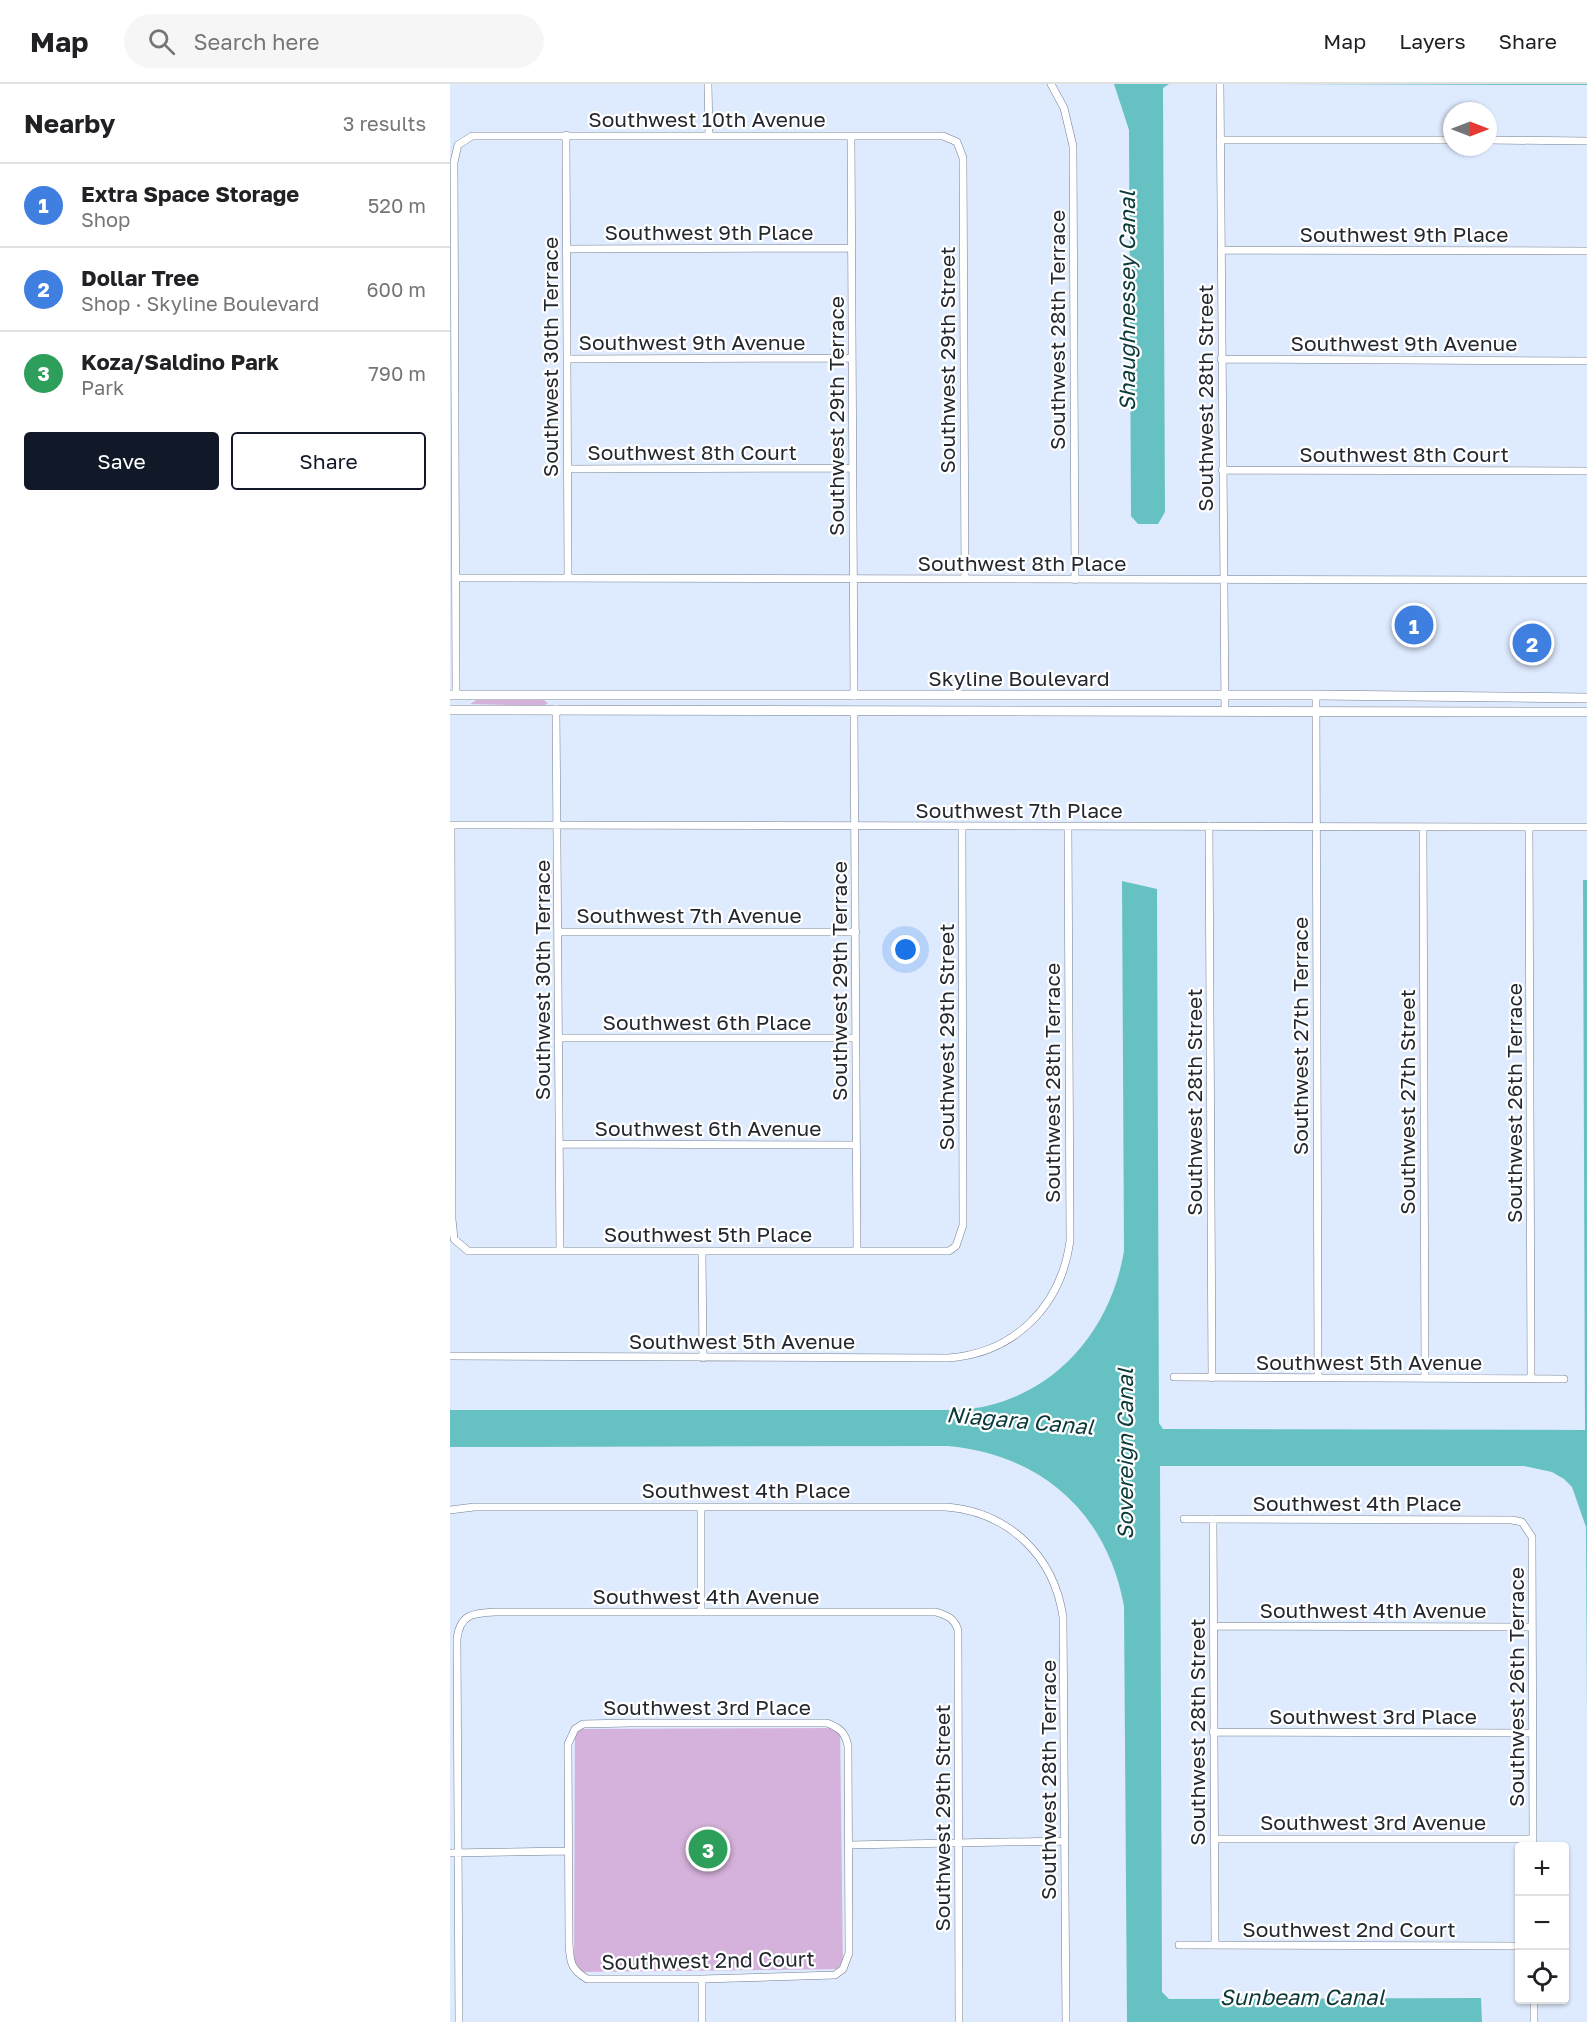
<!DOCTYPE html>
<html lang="en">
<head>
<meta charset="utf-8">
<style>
	:root { --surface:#fff; --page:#f6f6f6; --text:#202124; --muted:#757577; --line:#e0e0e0; --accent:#111827 }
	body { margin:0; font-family:"Golos Text",sans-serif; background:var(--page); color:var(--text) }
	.controls { position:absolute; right:18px; bottom:18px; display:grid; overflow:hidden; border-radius:6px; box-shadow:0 2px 4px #0004 }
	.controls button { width:54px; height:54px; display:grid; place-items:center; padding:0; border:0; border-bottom:2px solid var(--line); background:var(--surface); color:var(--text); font:30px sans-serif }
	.compass { position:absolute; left:993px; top:18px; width:54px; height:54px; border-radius:50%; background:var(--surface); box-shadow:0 2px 4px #0004; rotate:90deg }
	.you { position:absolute; left:456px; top:866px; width:21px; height:21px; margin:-15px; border:4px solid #fff; border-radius:50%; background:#1a73e8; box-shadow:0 0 0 9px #1a73e833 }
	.badge { display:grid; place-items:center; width:39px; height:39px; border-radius:50%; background:var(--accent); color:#fff; font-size:20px; font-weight:700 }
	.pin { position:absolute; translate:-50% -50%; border:3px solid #fff; box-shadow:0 2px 6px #0006 }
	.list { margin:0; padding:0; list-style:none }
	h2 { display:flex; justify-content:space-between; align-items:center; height:78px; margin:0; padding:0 24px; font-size:26px }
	h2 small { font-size:20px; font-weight:400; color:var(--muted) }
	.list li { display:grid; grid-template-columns:39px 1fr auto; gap:18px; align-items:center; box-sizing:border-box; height:84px; padding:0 24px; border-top:2px solid var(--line) }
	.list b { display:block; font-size:22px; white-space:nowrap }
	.list p { margin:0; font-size:20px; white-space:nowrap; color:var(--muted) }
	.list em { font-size:20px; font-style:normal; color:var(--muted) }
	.actions { display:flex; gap:12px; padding:18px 24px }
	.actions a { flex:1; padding:14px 0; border:2px solid var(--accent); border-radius:6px; text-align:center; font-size:21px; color:var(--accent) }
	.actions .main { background:var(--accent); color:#fff }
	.icon { flex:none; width:33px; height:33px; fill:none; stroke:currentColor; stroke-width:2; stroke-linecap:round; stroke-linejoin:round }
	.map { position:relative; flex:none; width:1137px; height:1938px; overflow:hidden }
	header { display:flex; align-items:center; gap:36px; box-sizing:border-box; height:84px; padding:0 30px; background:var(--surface); border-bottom:2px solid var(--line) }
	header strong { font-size:28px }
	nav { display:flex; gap:33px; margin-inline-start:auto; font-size:21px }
	.search { width:420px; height:54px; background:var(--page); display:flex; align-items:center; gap:15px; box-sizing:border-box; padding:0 21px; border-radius:33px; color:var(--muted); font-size:22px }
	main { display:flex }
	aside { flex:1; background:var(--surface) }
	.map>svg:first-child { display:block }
</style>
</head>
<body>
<header>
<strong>Map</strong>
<div class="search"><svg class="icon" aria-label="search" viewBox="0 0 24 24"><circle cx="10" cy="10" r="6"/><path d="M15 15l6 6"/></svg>Search here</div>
<nav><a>Map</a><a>Layers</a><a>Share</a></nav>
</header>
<main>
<aside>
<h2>Nearby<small>3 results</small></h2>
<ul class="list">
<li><span class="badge" style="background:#3f7fe0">1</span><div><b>Extra Space Storage</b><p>Shop</p></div><em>520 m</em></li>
<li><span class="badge" style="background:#3f7fe0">2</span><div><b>Dollar Tree</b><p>Shop · Skyline Boulevard</p></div><em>600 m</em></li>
<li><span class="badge" style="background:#2e9e5b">3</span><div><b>Koza/Saldino Park</b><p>Park</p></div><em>790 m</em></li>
</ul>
<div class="actions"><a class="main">Save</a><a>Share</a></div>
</aside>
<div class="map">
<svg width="1137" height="1938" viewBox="0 0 1137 1938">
	<rect width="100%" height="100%" fill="#deeafe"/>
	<path fill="#d5b2db" d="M28,615H92L98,619L93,622L20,620Z
		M390,1644L393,1885L124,1888L125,1645Z"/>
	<path fill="#66c1c2" d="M664,0H719L713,4L715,428L708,440H688L681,432L679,46Z
		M831,0H1137V1H1099Z
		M1133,796H1137V1633L1136,1443L1122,1403L1114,1395L1102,1388L1074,1382H710L712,1908L719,1915L1031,1914L1032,1938H677L674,1522C657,1429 592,1371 498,1362L0,1363V1326H509C597,1320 660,1252 674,1167L672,797L707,805L709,1339L713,1345L1135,1346Z"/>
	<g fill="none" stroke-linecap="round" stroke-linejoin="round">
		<g stroke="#737e90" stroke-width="8">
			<path id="street" d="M258,0L259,51
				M601,0L614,24L623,62L625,496
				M770,0L775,627
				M116,51L118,494
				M401,52L404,612
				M770,56H1002
				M1038,56L1137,57
				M116,165L402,164
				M771,166L1137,167
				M117,275L402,274
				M771,275L1137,277
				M118,385L403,384
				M772,386L1137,387
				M7,494L1137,496
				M6,611L4,78L8,61L22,52H493L507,58L513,74L515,495
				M866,611L868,1294
				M106,625L110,1166
				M404,627L407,1166
				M0,741L1137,743
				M1,741L2,1135L4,1155L18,1167H499L506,1162L513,1141L512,742
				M759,742L762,1294
				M973,743L975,1294
				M1079,743L1081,1295
				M108,848H406
				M108,954H406
				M109,1060L406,1061
				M252,1167L253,1274
				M0,1272L498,1274C565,1269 611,1222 620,1157L618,742
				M724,1293L1114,1295
				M0,1426L24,1423H496C559,1428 604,1472 613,1533L616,1938
				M734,1435L1062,1436L1072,1438L1082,1453L1083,1762
				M763,1435L765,1861
				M251,1528V1423
				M763,1542L1082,1543
				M180,1639H377C390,1644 395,1648 398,1662L399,1869L393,1885L385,1891L252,1895H137C120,1885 120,1877 119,1859L118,1660L125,1645L133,1640Z
				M763,1648L1083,1649
				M764,1755H1083
				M399,1761L615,1757
				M0,1769L118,1767
				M729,1861L1070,1862
				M252,1895V1938
				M1084,1916V1938
				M9,1938L7,1555C10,1530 23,1529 45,1528H486C498,1532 504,1534 508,1546L509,1938"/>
		</g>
		<g stroke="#737e90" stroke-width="10">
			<path id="secondary" d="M0,611H866L1137,614
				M0,626L1137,628"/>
		</g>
		<use href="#street" stroke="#fff" stroke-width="7"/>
		<use href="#secondary" stroke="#fff" stroke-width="9"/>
	</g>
	<g text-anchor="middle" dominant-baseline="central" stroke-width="4.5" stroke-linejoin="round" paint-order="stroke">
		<g font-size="21" fill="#23282f" stroke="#fff">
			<text x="257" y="35">Southwest 10th Avenue</text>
			<text x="259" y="148">Southwest 9th Place</text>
			<text x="954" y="150">Southwest 9th Place</text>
			<text transform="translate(607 246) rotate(-90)">Southwest 28th Terrace</text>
			<text x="242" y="258">Southwest 9th Avenue</text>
			<text x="954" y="259">Southwest 9th Avenue</text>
			<text transform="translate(100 273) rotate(-90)">Southwest 30th Terrace</text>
			<text transform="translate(497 276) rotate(-90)">Southwest 29th Street</text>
			<text transform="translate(755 314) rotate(-90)">Southwest 28th Street</text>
			<text transform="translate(386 332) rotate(-90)">Southwest 29th Terrace</text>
			<text x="242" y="368">Southwest 8th Court</text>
			<text x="954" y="370">Southwest 8th Court</text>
			<text x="572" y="479">Southwest 8th Place</text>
			<text x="569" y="594">Skyline Boulevard</text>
			<text x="569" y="726">Southwest 7th Place</text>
			<text x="239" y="831">Southwest 7th Avenue</text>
			<text transform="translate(92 896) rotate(-90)">Southwest 30th Terrace</text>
			<text transform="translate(389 897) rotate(-90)">Southwest 29th Terrace</text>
			<text x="257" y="938">Southwest 6th Place</text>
			<text transform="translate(850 952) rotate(-90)">Southwest 27th Terrace</text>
			<text transform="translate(496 953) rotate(-90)">Southwest 29th Street</text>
			<text transform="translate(602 999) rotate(-90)">Southwest 28th Terrace</text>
			<text transform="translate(744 1018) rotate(-90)">Southwest 28th Street</text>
			<text transform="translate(957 1018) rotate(-90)">Southwest 27th Street</text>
			<text transform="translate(1064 1019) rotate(-90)">Southwest 26th Terrace</text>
			<text x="258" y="1044">Southwest 6th Avenue</text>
			<text x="258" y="1150">Southwest 5th Place</text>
			<text x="292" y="1257">Southwest 5th Avenue</text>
			<text x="919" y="1278">Southwest 5th Avenue</text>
			<text x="296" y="1406">Southwest 4th Place</text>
			<text x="907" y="1419">Southwest 4th Place</text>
			<text x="256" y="1512">Southwest 4th Avenue</text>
			<text x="923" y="1526">Southwest 4th Avenue</text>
			<text transform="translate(1066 1603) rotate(-90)">Southwest 26th Terrace</text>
			<text x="257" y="1623">Southwest 3rd Place</text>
			<text x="923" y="1632">Southwest 3rd Place</text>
			<text transform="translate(747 1648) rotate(-90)">Southwest 28th Street</text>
			<text transform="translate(598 1696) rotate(-90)">Southwest 28th Terrace</text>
			<text transform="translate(492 1734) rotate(-90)">Southwest 29th Street</text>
			<text x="923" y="1738">Southwest 3rd Avenue</text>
			<text x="899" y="1845">Southwest 2nd Court</text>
			<text transform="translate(258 1876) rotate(-1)">Southwest 2nd Court</text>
		</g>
		<g font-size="22" font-style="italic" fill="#0b3839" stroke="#fff">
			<text transform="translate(676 217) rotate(-90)">Shaughnessey Canal</text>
			<text transform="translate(570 1336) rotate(5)">Niagara Canal</text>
			<text transform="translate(674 1370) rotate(-90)">Sovereign Canal</text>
			<text x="852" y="1912">Sunbeam Canal</text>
		</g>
	</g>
</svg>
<div class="controls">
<button>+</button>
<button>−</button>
<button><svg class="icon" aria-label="locate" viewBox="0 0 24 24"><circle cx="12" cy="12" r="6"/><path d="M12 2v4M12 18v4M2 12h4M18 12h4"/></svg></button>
</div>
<svg class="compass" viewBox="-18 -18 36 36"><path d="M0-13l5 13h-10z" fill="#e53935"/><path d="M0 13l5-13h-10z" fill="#757577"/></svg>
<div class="you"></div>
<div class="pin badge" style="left:964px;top:541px;background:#3f7fe0">1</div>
<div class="pin badge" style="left:1082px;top:559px;background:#3f7fe0">2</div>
<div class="pin badge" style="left:258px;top:1765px;background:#2e9e5b">3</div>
</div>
</main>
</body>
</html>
